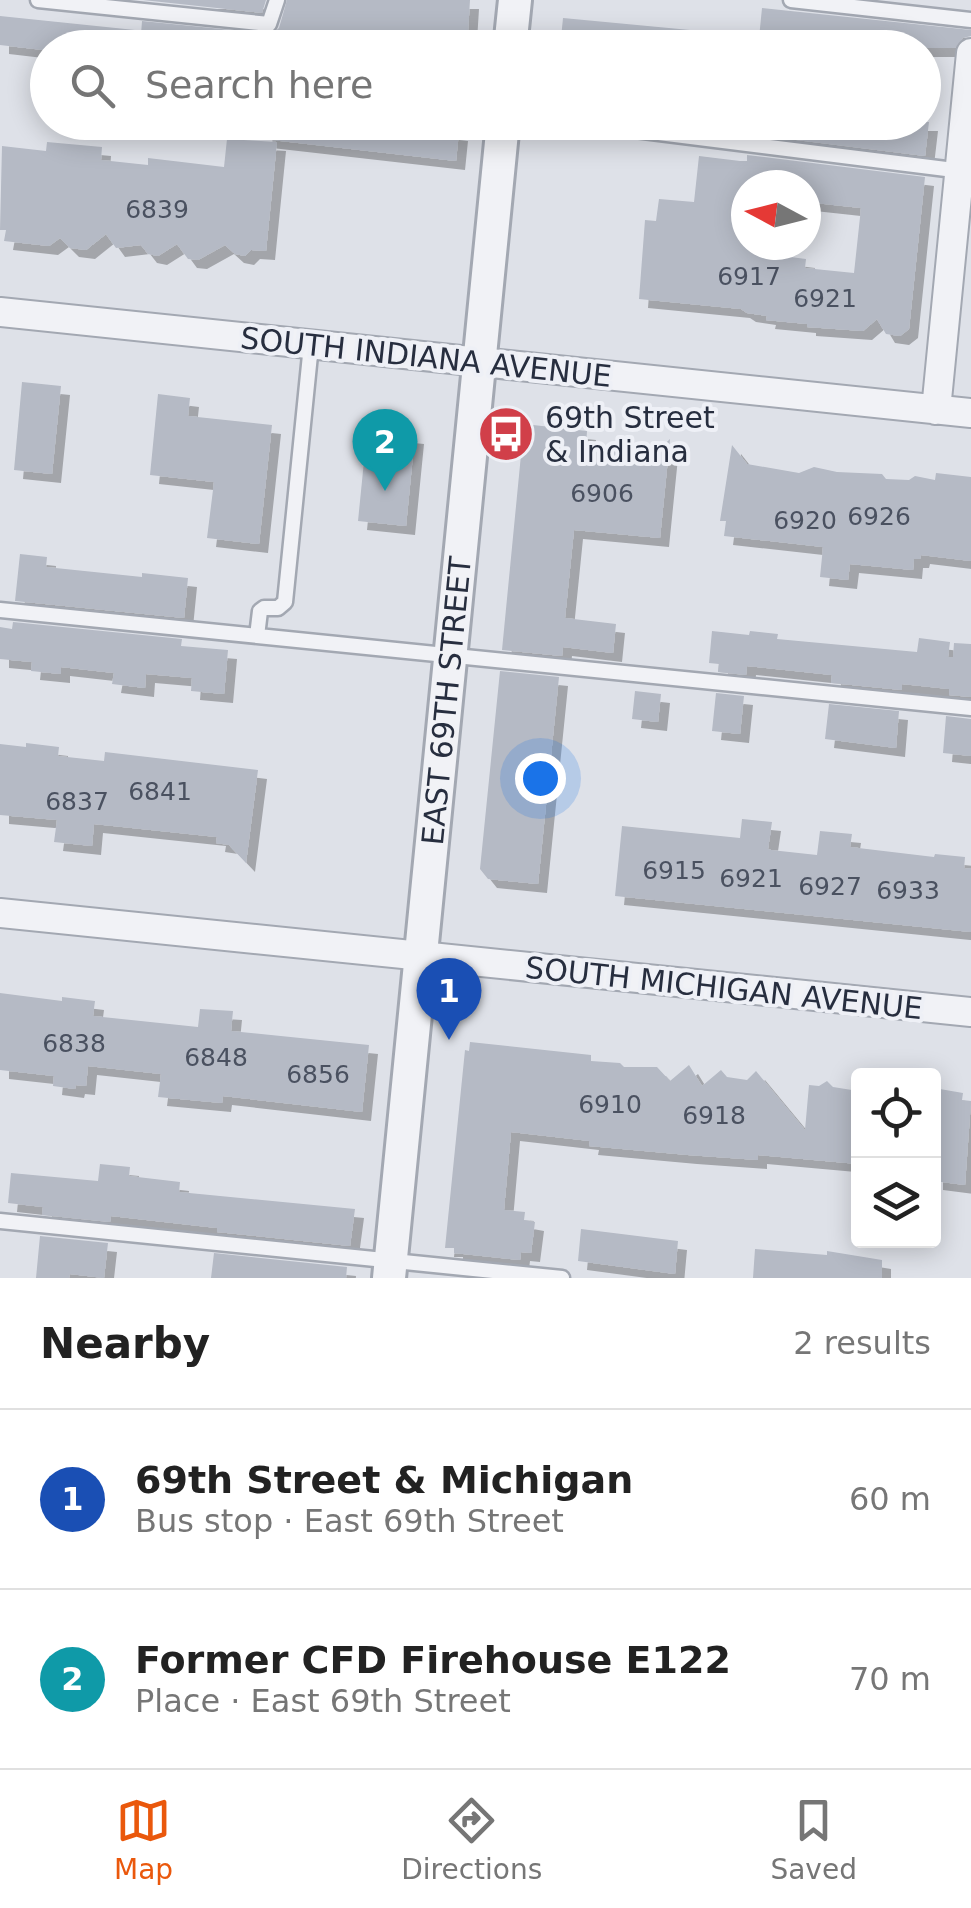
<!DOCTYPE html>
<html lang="en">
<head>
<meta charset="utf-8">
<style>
	:root { --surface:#fff; --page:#f2f2f2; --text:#222; --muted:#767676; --line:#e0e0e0; --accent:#ea580c }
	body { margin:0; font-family:"DejaVu Sans",sans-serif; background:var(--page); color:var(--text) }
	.controls { position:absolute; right:30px; bottom:30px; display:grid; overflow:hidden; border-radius:10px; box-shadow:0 5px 25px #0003 }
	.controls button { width:90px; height:90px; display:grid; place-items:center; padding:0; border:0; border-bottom:2px solid var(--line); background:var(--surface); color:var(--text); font:50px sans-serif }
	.compass { position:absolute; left:731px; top:170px; width:90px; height:90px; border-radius:50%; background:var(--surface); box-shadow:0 5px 25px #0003; rotate:277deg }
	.you { position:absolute; left:540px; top:778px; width:35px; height:35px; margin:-25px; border:8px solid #fff; border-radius:50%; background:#1a73e8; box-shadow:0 0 0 15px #1a73e833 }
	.badge { display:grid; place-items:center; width:65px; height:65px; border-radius:50%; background:var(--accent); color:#fff; font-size:32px; font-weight:700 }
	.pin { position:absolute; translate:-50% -82px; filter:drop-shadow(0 2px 5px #0008) }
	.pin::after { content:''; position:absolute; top:52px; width:35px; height:30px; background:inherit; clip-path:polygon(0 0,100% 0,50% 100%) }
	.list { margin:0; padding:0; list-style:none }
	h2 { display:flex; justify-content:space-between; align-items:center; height:130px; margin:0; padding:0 40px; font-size:42px }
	h2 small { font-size:32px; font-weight:400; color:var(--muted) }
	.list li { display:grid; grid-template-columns:65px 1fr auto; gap:30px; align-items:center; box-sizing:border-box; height:180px; padding:0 40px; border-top:2px solid var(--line) }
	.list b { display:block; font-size:38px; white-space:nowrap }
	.list p { margin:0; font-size:32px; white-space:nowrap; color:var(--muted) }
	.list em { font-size:32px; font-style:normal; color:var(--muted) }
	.icon { flex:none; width:55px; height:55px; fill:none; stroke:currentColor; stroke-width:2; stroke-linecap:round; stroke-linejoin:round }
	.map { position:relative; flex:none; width:971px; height:1278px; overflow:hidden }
	.search { position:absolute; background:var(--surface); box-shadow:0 5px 25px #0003; left:30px; right:30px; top:30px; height:110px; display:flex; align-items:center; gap:25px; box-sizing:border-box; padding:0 35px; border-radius:55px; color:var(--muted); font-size:38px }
	.sheet { height:490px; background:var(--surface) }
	nav { display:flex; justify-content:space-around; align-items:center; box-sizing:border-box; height:140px; border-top:2px solid var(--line); background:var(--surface); font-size:28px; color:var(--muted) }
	nav a { display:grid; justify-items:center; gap:5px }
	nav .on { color:var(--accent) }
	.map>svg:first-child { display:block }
</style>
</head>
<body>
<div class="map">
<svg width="971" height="1278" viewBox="0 0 971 1278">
	<defs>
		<filter id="shadow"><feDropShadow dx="9" dy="9" stdDeviation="0" flood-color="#0004"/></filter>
	</defs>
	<rect width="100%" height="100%" fill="#dee1e8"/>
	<path fill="#b5bac5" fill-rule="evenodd" filter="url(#shadow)" d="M143,0H266L262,13Z
		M287,0H470L467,48H140L142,21L272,34L279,28Z
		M762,8L971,30V36L963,38L955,48H758Z
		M0,16L135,30L134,48L43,50L0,45Z
		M563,18L690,30L689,48H560Z
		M264,122H371L459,132L456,161L263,139Z
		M751,122H929L925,156L749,134Z
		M227,139L277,142L266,251L251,250L245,256L235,254L225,245L198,260L188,259L177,244L158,256L148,254L141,245L116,248L106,234L86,250L70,248L60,238L49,246L4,241L6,230H0L2,146L46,151L47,142L102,147L101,160L148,165V158L224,167Z
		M747,155L925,177L909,329L900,336L886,334L877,319L863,331L807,327V324L766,320L767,316L747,313L741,309L639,299L645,220L656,221L659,199L694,202L699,156L740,161H747ZM746,185H806V202L861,208L854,273L805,268L806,259L767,254L768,245H746Z
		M22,382L61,386L52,474L14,470Z
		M158,394L190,398L188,416L272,425L259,544L207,538L214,482L150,475Z
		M524,424L587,431L586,446L615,449L622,455L650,458L670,439L660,538L574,530L565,618L616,624L613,653L563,647L562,656L502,650Z
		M375,431L415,435L406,526L358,521L364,461L373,462Z
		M732,445L747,464L799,473L814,467L837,472L882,474L886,479L909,480L915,476L935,480L936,473L971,477V561L921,555L920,559H914L913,570L850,564L848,580L820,577L823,547L724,536L726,521H720Z
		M20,554L47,557L46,567L142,577V573L188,578L184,618L15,601Z
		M13,622L182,639L181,646L228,650L224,694L191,691L192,678L146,674L145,688L112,684L114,673L61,667V674L31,671L32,662L0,659V627L12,629Z
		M712,631L749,635L750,631L778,634L777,639L917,652L919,638L950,642L948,657H953L954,643L971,644V697L949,695V689L902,684V690L831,683L832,675L747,666L746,675L718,672L719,664L709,663Z
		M500,671L559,677L538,884L488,879L480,869Z
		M635,691L661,694L658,722L632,719Z
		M716,693L744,696L740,734L712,731Z
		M829,704L899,711L896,748L825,739Z
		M946,716L971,719V756L943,753Z
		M26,743L59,747L58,756L104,761L105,752L258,770L246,863L229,845L216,843L217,837L94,824L92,846L54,842L57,820L0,815V744L26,747Z
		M742,819L772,822L768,849L771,850L817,855L820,831L852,834L850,847L934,857L935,854L965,857L964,869L971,868V932L615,896L622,826L740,838Z
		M0,993L62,1001V997L95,1001L93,1016L198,1027L200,1009L233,1011L231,1031L369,1045L362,1112L223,1096L222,1103L158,1097L161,1074L88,1066L86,1086L76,1085L75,1089L53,1086L54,1076L0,1070Z
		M470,1042L591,1055V1061L620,1063L624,1067H657L670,1081L689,1065L702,1086L721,1070L727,1077L747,1080L756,1071L805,1130L809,1085L819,1086L827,1081L833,1087L858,1091V1164L758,1155V1160L688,1155L589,1146L590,1141L511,1132L504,1210L525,1212L524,1220L535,1222L531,1253L521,1252L520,1260L454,1253V1248H445L465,1050L469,1051Z
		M934,1088L963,1093L962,1100L971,1101L965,1185L934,1181Z
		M100,1164L130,1167L129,1176L180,1182L179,1192L355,1209L350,1246L217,1232V1228L111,1216L110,1222L42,1215L43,1207L8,1203L11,1173L98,1181Z
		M581,1229L678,1241L675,1274L578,1261Z
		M40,1236L108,1243L104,1278L70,1274L69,1278H36Z
		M755,1249L827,1255V1251L882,1260V1278H753Z
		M214,1253L347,1267L346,1278H211Z"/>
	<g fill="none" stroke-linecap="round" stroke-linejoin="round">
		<g stroke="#a3a8b2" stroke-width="19">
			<path id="service" d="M38,0L269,24L277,0
				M791,0L971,20
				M571,122L962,171
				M0,610L971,708
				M257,636L260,611L264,608H278L285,602L311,345
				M0,1221L562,1278"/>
		</g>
		<g stroke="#a3a8b2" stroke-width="32">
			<path id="minor" d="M0,312L971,413
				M936,410L971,53
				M0,913L971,1012"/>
		</g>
		<g stroke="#a3a8b2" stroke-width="38">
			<g id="tertiary">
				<path d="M510,48L515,0"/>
				<path id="s1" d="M389,1278L503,122"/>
			</g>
		</g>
		<use href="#service" stroke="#f1f2f6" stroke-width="14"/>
		<use href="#minor" stroke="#f1f2f6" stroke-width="28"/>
		<use href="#tertiary" stroke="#f1f2f6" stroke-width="32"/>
	</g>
	<defs>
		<g id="bus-disc" transform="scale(2.875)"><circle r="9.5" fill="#d13f49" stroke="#eef0f6"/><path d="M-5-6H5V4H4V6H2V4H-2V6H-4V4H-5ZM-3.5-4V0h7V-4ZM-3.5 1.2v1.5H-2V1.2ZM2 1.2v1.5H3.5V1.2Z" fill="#fff"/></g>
	</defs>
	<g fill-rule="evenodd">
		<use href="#bus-disc" x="506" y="434"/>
	</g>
	<g text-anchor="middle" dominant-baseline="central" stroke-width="8" stroke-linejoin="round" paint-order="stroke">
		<g font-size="25" fill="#4a5160">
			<text x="157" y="209">6839</text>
			<text x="749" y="276">6917</text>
			<text x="825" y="298">6921</text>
			<text x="602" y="493">6906</text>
			<text x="879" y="516">6926</text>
			<text x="805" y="520">6920</text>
			<text x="160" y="791">6841</text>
			<text x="77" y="801">6837</text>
			<text x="674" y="870">6915</text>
			<text x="751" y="878">6921</text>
			<text x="830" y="886">6927</text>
			<text x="908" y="890">6933</text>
			<text x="74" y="1043">6838</text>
			<text x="216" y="1057">6848</text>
			<text x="318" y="1074">6856</text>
			<text x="610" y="1104">6910</text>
			<text x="714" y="1115">6918</text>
		</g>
		<g font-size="30" fill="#272e3f" stroke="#eef0f6">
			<text transform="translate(426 357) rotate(6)">SOUTH INDIANA AVENUE</text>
			<text stroke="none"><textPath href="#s1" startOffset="580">EAST 69TH STREET</textPath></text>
			<text transform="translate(724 988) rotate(6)">SOUTH MICHIGAN AVENUE</text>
		</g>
		<g font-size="30" fill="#272e3f" stroke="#eef0f6" text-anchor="start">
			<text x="545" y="417">69th Street<tspan x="545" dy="34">&amp; Indiana</tspan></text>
		</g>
	</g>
</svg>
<div class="controls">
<button><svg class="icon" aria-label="locate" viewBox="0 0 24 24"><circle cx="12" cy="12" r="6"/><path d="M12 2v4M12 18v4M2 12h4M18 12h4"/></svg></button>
<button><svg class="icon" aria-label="layers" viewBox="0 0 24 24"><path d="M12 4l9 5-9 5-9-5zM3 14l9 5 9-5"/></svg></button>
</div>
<svg class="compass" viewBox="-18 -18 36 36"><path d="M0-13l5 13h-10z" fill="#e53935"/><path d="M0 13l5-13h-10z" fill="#767676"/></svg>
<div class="you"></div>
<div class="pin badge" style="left:449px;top:1040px;background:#1a4fb4">1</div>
<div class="pin badge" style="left:385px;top:491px;background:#0f9aa8">2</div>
<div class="search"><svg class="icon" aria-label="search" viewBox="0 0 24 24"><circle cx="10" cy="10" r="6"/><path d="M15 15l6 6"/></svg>Search here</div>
</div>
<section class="sheet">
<h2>Nearby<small>2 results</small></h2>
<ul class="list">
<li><span class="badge" style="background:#1a4fb4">1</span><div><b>69th Street &amp; Michigan</b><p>Bus stop · East 69th Street</p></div><em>60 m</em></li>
<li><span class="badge" style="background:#0f9aa8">2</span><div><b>Former CFD Firehouse E122</b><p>Place · East 69th Street</p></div><em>70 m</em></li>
</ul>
</section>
<nav>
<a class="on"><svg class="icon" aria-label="map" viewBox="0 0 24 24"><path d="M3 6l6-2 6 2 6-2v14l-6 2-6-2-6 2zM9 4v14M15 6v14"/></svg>Map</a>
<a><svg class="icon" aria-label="directions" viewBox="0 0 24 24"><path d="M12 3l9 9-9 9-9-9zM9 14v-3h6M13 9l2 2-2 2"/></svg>Directions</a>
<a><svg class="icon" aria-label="saved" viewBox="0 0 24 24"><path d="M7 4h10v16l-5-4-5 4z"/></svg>Saved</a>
</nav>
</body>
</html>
